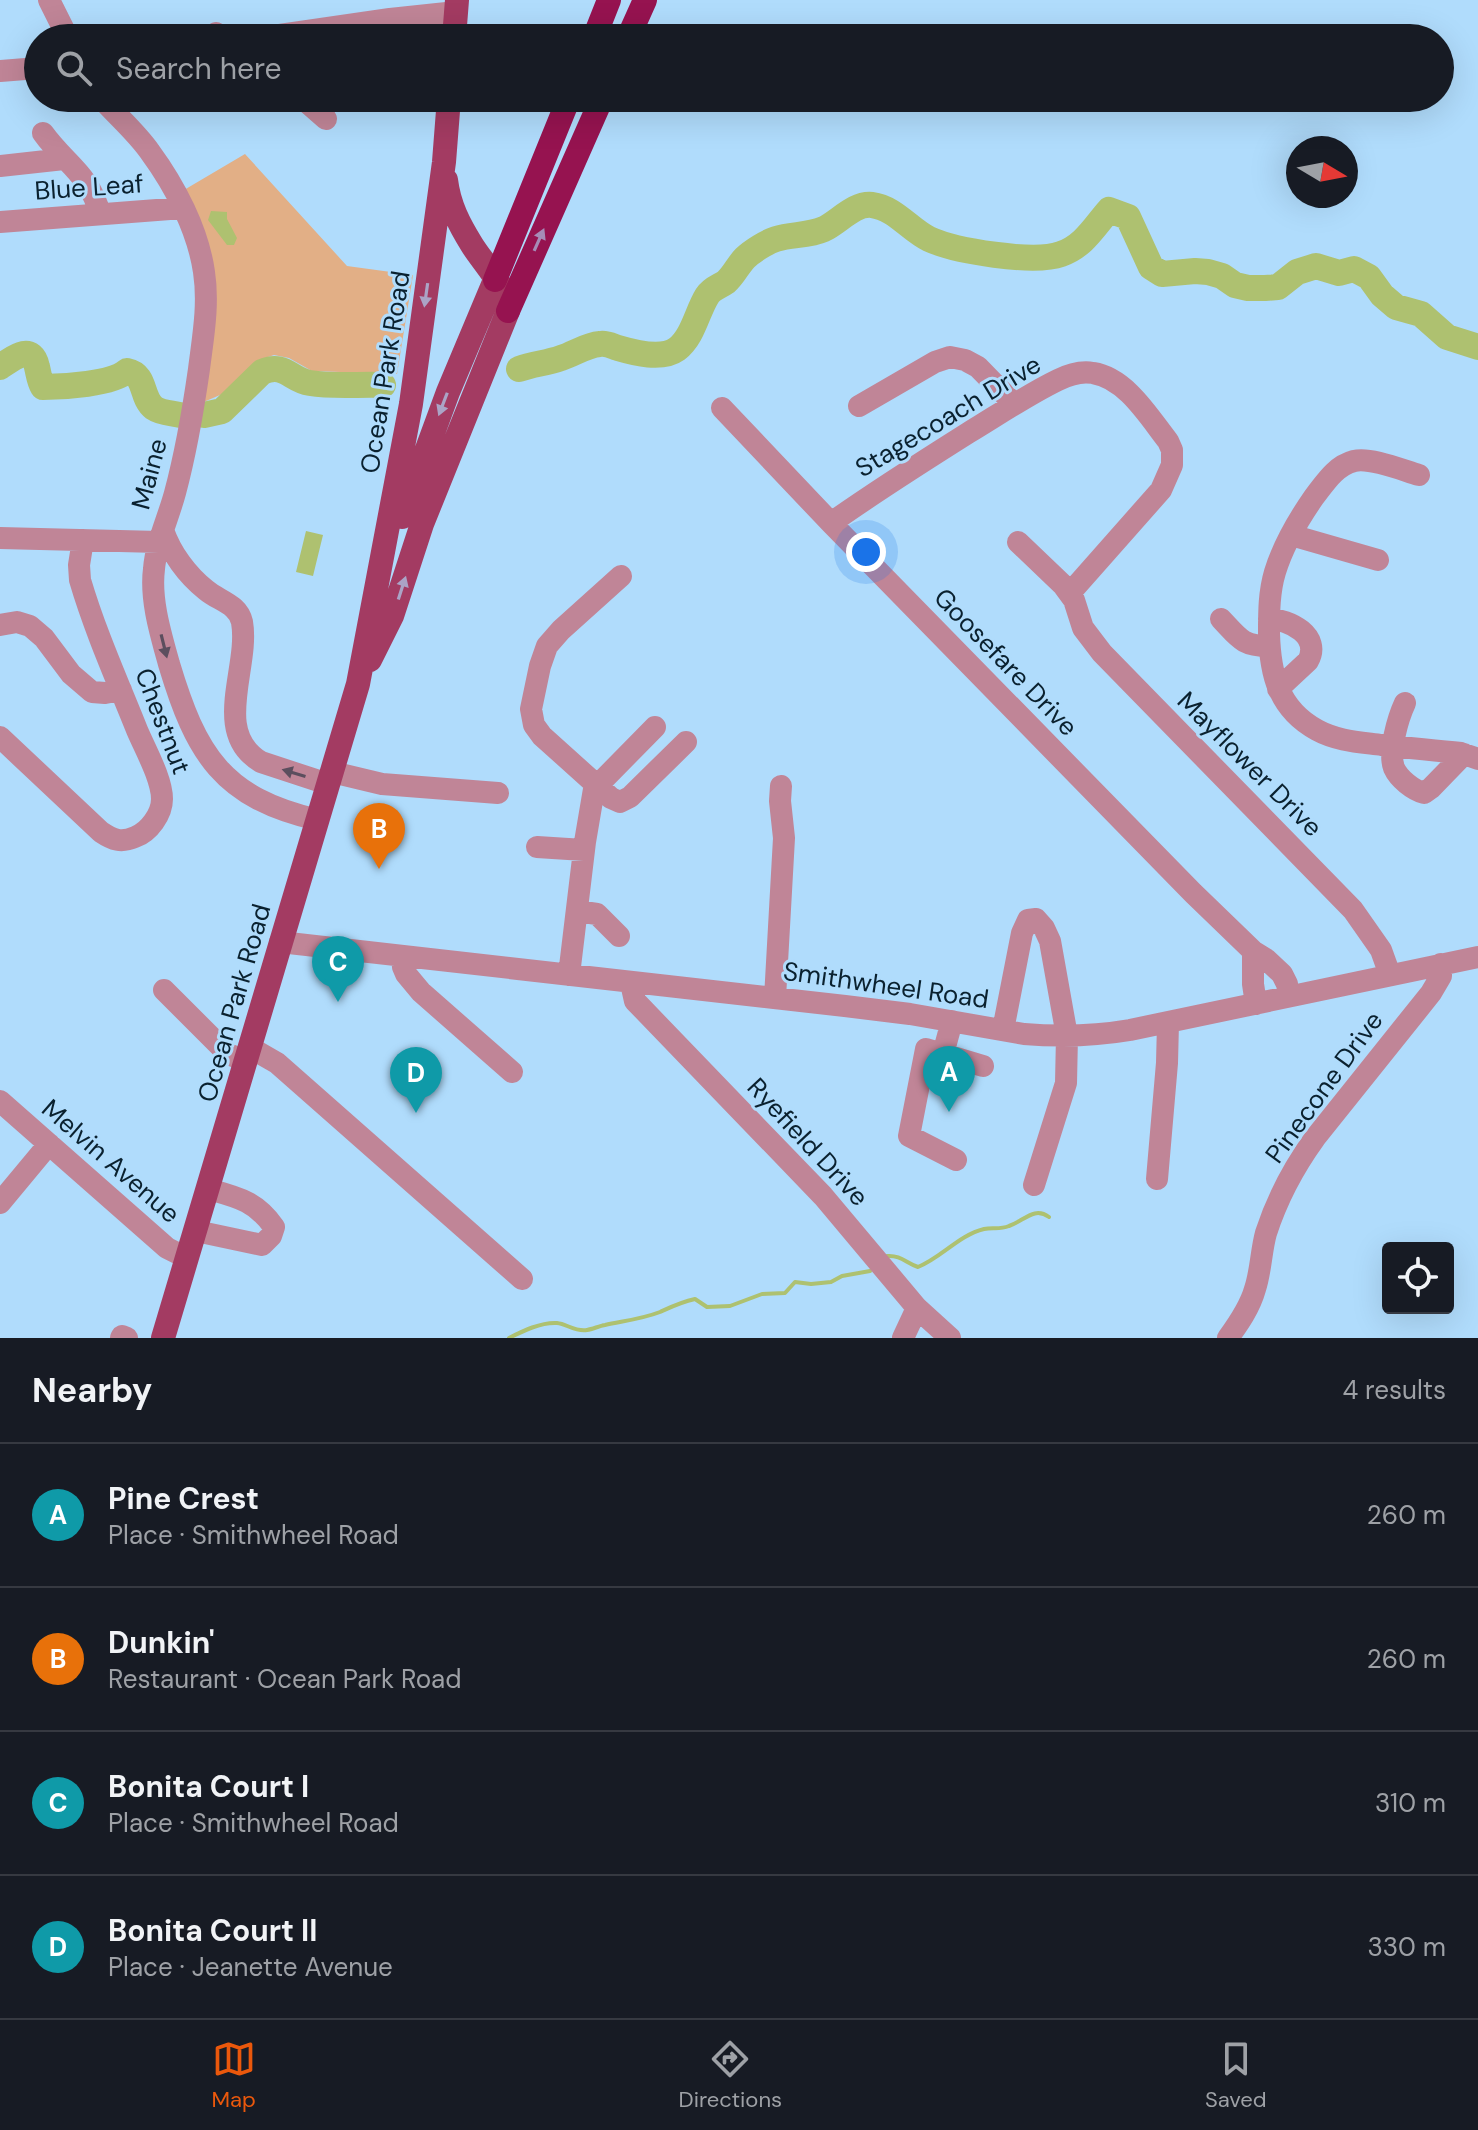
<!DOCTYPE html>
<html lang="en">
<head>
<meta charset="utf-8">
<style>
	:root { --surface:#171b24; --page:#242831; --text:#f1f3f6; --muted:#9ea1a6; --line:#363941; --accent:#ea580c }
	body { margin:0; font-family:"DM Sans",sans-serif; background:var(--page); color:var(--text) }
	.controls { position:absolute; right:24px; bottom:24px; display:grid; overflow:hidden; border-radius:8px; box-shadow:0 8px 32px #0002 }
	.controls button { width:72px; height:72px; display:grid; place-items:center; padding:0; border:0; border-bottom:2px solid var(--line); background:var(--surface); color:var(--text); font:40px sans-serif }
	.compass { position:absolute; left:1286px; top:136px; width:72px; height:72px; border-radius:50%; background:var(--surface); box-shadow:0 8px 32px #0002; rotate:100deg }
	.you { position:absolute; left:866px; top:552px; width:28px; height:28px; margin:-20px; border:6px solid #fff; border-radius:50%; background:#1a73e8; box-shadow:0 0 0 12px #1a73e833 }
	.badge { display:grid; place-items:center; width:52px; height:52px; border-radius:50%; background:var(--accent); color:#fff; font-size:26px; font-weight:700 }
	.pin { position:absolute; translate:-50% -66px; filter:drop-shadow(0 2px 4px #0008) }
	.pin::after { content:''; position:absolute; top:42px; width:28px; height:24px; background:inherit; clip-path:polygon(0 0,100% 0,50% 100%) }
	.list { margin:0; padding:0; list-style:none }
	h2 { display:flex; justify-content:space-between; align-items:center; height:104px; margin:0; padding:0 32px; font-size:34px }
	h2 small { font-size:26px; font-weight:400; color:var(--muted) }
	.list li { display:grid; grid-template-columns:52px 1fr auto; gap:24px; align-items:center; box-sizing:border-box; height:144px; padding:0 32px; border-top:2px solid var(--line) }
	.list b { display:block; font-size:30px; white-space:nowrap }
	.list p { margin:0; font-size:26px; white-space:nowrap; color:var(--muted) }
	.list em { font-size:26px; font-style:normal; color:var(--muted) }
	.icon { flex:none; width:44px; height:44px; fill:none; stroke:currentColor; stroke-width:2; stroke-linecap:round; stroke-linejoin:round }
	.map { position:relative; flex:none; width:1478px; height:1338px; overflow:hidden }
	.search { position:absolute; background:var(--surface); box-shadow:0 8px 32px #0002; left:24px; right:24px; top:24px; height:88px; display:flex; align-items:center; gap:20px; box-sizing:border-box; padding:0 28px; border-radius:44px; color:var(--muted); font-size:30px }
	.sheet { height:680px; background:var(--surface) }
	nav { display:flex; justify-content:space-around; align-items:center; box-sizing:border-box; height:112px; border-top:2px solid var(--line); background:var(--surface); font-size:22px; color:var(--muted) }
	nav a { display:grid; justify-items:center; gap:4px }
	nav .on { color:var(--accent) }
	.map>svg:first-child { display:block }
</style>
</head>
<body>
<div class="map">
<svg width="1478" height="1338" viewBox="0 0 1478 1338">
	<rect width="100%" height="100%" fill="#b0dcfc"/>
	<path fill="#e2af86" d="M245,154L347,266L413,275L397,374L312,371L289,358L274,355L262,359L234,389L199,404L211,330L184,190Z"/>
	<path fill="#aec170" d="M211,211L227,212V219L237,238L234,245H227L208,220Z
		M306,531L323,535L313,576L296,572Z"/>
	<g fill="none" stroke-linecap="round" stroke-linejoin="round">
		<path stroke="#aec170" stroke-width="4" d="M887,1256C901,1255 906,1263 918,1267C941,1258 959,1235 984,1229C993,1227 999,1230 1009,1226C1024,1221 1034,1206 1049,1217
			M509,1338C523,1331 541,1322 557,1323C567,1324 575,1332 587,1330C593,1329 599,1326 605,1325C623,1321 642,1319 660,1312C673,1306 681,1302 695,1299L707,1307L730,1306L762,1294L785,1293L795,1282L811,1284L831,1282L842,1276L870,1271"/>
		<path stroke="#aec170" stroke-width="26" d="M0,367C12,359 32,342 37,367C39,375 39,380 43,387C64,387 112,384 127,371C147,375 140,397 154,408C161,413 172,413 180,415
			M519,369C533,364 547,363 561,358C574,354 586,345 600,344C607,343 612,346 618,348C635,353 662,360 677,349C693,337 697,312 707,296C712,288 719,287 726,282C734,275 738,265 745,258C752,251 767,242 776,239C792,234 808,236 824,229C839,222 854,203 872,205C895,208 910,230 929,239C955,251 1034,264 1061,254C1084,246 1094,227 1109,210L1128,217L1151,267L1162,274L1195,271L1208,272L1222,276L1235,285L1248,288H1265L1278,287L1297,272L1316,266L1339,273L1354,269L1369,277L1382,295L1396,307L1421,314L1447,337L1478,347
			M204,415L222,411L262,372C285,362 290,380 310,383C334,387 359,384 383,385"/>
		<path stroke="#c08597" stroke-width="22" d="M49,0L68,38
			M216,33L223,38
			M259,38L390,19L456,12
			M0,71L38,68
			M101,98C117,116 136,132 150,152C175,186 198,230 204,272C209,305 203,337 199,369C193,411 186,452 175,493C168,519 156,543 154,569C150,600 161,635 169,664C196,754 222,798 318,820
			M302,98L326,119
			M43,133C66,165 89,173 100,214
			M0,166L64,159
			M0,222L183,208
			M859,406L935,362L950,357L965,360L978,367L1014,404
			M722,408L831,523L1193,893L1253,951L1266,959L1282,974L1287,984L1289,996
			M1419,475C1402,470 1371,457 1354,461C1335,466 1325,483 1314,497C1298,520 1283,546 1275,572C1269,592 1269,612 1269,633C1270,673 1278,709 1317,730C1337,741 1360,742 1382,745C1408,748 1434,750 1461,753L1478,759
			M831,523C876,491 922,462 968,433C998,415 1027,395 1058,380C1068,375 1082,371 1093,373C1126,378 1149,417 1168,441L1172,450V465L1161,490L1070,593
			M163,530C171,553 187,575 206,590C219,601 238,604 242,622C250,668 211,732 261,762L328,784
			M1291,535L1378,560
			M0,538L159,542
			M1018,542L1063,585L1074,600L1083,628L1102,653L1353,910L1381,950L1390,975
			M621,576L561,630L547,646L540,666L531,709L534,725L542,736L611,798L620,802L630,797L686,742
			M1221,619C1239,638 1242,646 1269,646
			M1269,619C1289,619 1322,636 1308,661L1278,689
			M0,625L17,622L30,626L44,638L71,674L92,692L105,693L121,690
			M1405,703C1398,718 1388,752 1394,768C1399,779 1413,790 1424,793L1431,788L1464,754
			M0,737L101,832C113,840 121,843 135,837C149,832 162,814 162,799C162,779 145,749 137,730C117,680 95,631 80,580L79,565L83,540
			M332,772L382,784L498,793
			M537,847L584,850
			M577,911L597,914L619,936
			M280,942L845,1006L910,1014L1024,1034C1060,1037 1095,1036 1130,1030L1478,957
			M1253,951V984L1256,1004
			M402,956L403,967L406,974L421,992L512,1072
			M569,975L585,842L594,789L655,727
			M631,983L635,1001L823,1196L917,1308L950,1338
			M164,990L228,1054L246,1061
			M775,998L784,838L780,801L781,786
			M952,1021L943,1054L983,1066
			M1003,1030L1022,933L1028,920L1036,919L1044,928L1050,941L1067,1036L1066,1083L1034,1185
			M251,1048L277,1063L522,1279
			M943,1054L926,1049L909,1136L956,1160
			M0,1101L167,1248L187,1258
			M1157,1179L1167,1063L1168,1023
			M0,1203L49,1144
			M196,1231L262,1245L271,1236L274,1227C256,1201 237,1197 208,1189
			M121,1338L122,1336L127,1338
			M903,1338L917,1308
			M1228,1338C1239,1323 1250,1307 1255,1289C1261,1271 1261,1251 1266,1233C1277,1199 1294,1167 1315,1138L1431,993L1441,976V964"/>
		<path stroke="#a33b62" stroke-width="24" d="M454,38L457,0
			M402,517L448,392L495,280
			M370,660L392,616L422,524L508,311C509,289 483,263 472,245C459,224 449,205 446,180
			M163,1338L358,684L411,404L444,162L449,98"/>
		<path stroke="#961350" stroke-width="24" d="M594,38L609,0
			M628,38L645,0
			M495,280L569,98
			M508,311L602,98"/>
	</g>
	<defs><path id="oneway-solid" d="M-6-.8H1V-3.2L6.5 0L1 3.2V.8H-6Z" transform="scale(2)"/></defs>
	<use fill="#a68cb7" href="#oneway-solid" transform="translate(539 240) rotate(-66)"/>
	<g fill="#aba4c6">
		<use href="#oneway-solid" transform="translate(426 295) rotate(98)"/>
		<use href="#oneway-solid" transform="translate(443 404) rotate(111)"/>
		<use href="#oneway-solid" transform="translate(402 588) rotate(-72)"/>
	</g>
	<g fill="#5c4e5e">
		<use href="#oneway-solid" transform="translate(164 646) rotate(76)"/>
		<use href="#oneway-solid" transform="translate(294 773) rotate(-163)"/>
	</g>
	<g text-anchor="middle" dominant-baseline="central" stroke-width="6" stroke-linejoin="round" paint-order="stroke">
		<g font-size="26" fill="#0a212f" stroke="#b0dcfc">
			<text transform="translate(89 187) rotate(-4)">Blue Leaf</text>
			<text transform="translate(385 372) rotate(-81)">Ocean Park Road</text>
			<text transform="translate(948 416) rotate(-31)">Stagecoach Drive</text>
			<text transform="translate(149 474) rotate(-75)">Maine</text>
			<text transform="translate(1006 662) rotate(46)">Goosefare Drive</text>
			<text transform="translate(163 721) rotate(69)">Chestnut</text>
			<text transform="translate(1250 764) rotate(45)">Mayflower Drive</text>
			<text transform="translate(886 985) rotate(8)">Smithwheel Road</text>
			<text transform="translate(234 1003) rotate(-74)">Ocean Park Road</text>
			<text transform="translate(1324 1087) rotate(-54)">Pinecone Drive</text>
			<text transform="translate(808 1142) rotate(47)">Ryefield Drive</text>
			<text transform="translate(111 1161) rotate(41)">Melvin Avenue</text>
		</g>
	</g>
</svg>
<div class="controls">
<button><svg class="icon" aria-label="locate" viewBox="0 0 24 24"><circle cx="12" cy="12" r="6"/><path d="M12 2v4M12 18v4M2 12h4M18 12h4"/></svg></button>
</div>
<svg class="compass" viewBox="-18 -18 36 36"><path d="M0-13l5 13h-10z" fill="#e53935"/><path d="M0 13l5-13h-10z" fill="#9ea1a6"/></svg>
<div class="you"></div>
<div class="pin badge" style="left:949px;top:1112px;background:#0f9aa8">A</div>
<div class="pin badge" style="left:379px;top:869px;background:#e8710a">B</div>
<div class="pin badge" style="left:338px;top:1002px;background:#0f9aa8">C</div>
<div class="pin badge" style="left:416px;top:1113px;background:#0f9aa8">D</div>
<div class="search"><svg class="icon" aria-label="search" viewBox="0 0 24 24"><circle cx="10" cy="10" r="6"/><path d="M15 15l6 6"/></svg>Search here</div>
</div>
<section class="sheet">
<h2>Nearby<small>4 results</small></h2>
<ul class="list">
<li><span class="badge" style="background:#0f9aa8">A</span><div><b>Pine Crest</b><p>Place · Smithwheel Road</p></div><em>260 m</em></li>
<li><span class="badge" style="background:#e8710a">B</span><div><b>Dunkin'</b><p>Restaurant · Ocean Park Road</p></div><em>260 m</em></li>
<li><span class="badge" style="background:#0f9aa8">C</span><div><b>Bonita Court I</b><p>Place · Smithwheel Road</p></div><em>310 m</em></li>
<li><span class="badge" style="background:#0f9aa8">D</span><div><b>Bonita Court II</b><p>Place · Jeanette Avenue</p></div><em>330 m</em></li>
</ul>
</section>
<nav>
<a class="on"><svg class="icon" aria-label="map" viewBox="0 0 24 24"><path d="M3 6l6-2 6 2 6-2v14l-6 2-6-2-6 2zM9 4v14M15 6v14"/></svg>Map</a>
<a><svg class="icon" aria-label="directions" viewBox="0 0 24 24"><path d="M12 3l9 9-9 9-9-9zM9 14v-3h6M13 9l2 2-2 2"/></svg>Directions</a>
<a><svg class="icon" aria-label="saved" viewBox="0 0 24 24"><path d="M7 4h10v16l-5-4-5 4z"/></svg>Saved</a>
</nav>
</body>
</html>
